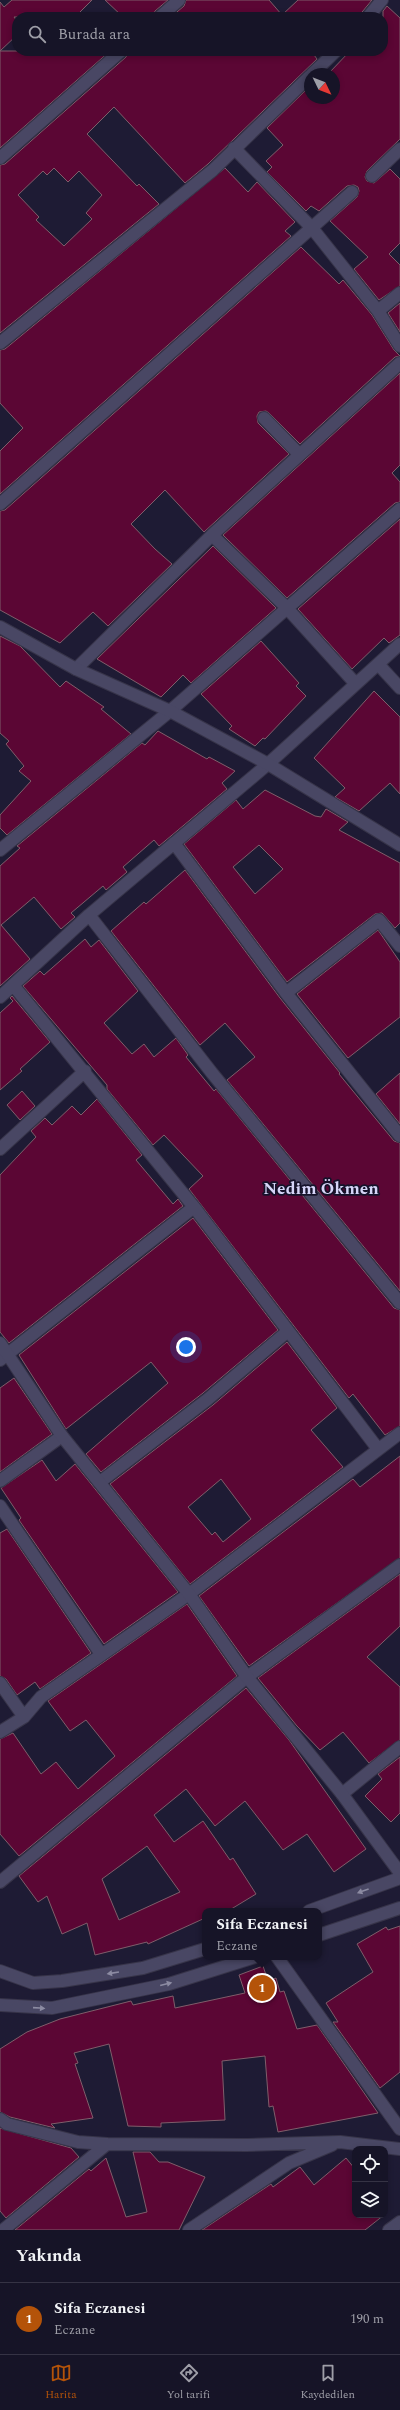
<!DOCTYPE html>
<html lang="tr">
<head>
<meta charset="utf-8">
<style>
	:root { --surface:#161427; --page:#1f1d2f; --text:#f1f3f6; --muted:#9e9ea7; --line:#353344; --accent:#b45309 }
	body { margin:0; font-family:Spectral,serif; background:var(--page); color:var(--text) }
	.controls { position:absolute; right:12px; bottom:12px; display:grid; overflow:hidden; border-radius:8px; box-shadow:0 2px 6px #0003 }
	.controls button { width:36px; height:36px; display:grid; place-items:center; padding:0; border:0; border-bottom:1px solid var(--line); background:var(--surface); color:var(--text); font:20px sans-serif }
	.compass { position:absolute; left:304px; top:68px; width:36px; height:36px; border-radius:50%; background:var(--surface); box-shadow:0 2px 6px #0003; rotate:133deg }
	.you { position:absolute; left:186px; top:1347px; width:14px; height:14px; margin:-10px; border:3px solid #fff; border-radius:50%; background:#1a73e8; box-shadow:0 0 0 6px #1a73e833 }
	.badge { display:grid; place-items:center; width:26px; height:26px; border-radius:50%; background:var(--accent); color:#fff; font-size:13px; font-weight:700 }
	.pin { position:absolute; translate:-50% -50%; border:2px solid #fff; box-shadow:0 1px 4px #0006 }
	.popup { position:absolute; left:202px; top:1908px; width:120px; height:52px; box-sizing:border-box; display:grid; place-content:center; border-radius:8px; background:var(--surface); filter:drop-shadow(0 1px 3px #0005); font-size:13px; white-space:nowrap; color:var(--muted) }
	.popup b { font-size:15px; color:var(--text) }
	.popup::after { content:''; position:absolute; left:50%; top:100%; margin-left:-8px; border:8px solid transparent; border-top-color:var(--surface) }
	.list { margin:0; padding:0; list-style:none }
	h2 { display:flex; justify-content:space-between; align-items:center; height:52px; margin:0; padding:0 16px; font-size:17px }
	h2 small { font-size:13px; font-weight:400; color:var(--muted) }
	.list li { display:grid; grid-template-columns:26px 1fr auto; gap:12px; align-items:center; box-sizing:border-box; height:72px; padding:0 16px; border-top:1px solid var(--line) }
	.list b { display:block; font-size:15px; white-space:nowrap }
	.list p { margin:0; font-size:13px; white-space:nowrap; color:var(--muted) }
	.list em { font-size:13px; font-style:normal; color:var(--muted) }
	.icon { flex:none; width:22px; height:22px; fill:none; stroke:currentColor; stroke-width:2; stroke-linecap:round; stroke-linejoin:round }
	.map { position:relative; flex:none; width:400px; height:2230px; overflow:hidden }
	.search { position:absolute; background:var(--surface); box-shadow:0 2px 6px #0003; left:12px; right:12px; top:12px; height:44px; display:flex; align-items:center; gap:10px; box-sizing:border-box; padding:0 14px; border-radius:16px; color:var(--muted); font-size:15px }
	.sheet { height:124px; background:var(--surface) }
	nav { display:flex; justify-content:space-around; align-items:center; box-sizing:border-box; height:56px; border-top:1px solid var(--line); background:var(--surface); font-size:11px; color:var(--muted) }
	nav a { display:grid; justify-items:center; gap:2px }
	nav .on { color:var(--accent) }
	.map>svg:first-child { display:block }
</style>
</head>
<body>
<div class="map">
<svg width="400" height="2230" viewBox="0 0 400 2230">
	<rect width="100%" height="100%" fill="#1e1b34"/>
	<path fill="#5b0634" stroke="#7f5d6a" fill-rule="evenodd" d="M12,0H92L75,17H14L17,21V35L0,51H110L0,148V2L4,7Z
		M105,0H168L155,11L153,17H123Z
		M186,0H269L282,15L298,0H372L358,17H171L184,6Z
		M387,6L400,18V139L367,171L365,177L367,181L374,183L390,169L400,179V243L389,254L400,265V286L379,300L354,269L368,257L330,221L357,197L359,191L358,187L354,185L347,186L319,211L311,206L306,211L267,172L272,167L266,161L283,145L267,128L310,86V98H334V74H323L326,71L329,73L350,51H383V11Z
		M128,51H311L317,59L208,164L185,183L114,107L87,134L137,186L139,184L159,204L0,333V165L5,164L126,57ZM54,168L68,182L79,171L102,195L86,213L92,219L64,246L36,220L39,217L18,195L43,171L47,175Z
		M225,168L248,192L257,182L295,222L285,231L291,236L0,494V451L23,428L0,403V350L5,349Z
		M301,247L339,284L343,280L372,315L394,350L400,356L395,357L300,444L269,413L266,411L259,412L257,416L258,423L289,454L204,532L165,490L131,524L155,549L172,564L108,626L93,612L60,643L0,610V511L5,510Z
		M400,303V332L388,313Z
		M400,373V465L392,473L400,482V502L395,503L287,598L223,535Z
		M400,519V635L389,643L384,638L352,669L298,609Z
		M213,546L276,608L191,683L183,675L161,697L97,659Z
		M0,636L20,646L60,687L66,681L104,707L101,709L131,734L7,835L0,828V815L31,781L19,771L24,766L6,744L9,741L0,733Z
		M261,641L299,683L296,686L306,696L265,739L263,738L255,746L229,729L232,726L201,694Z
		M374,691L400,717V794L390,783L359,811L335,797L345,788L314,758Z
		M158,731L207,759L209,757L235,771L222,783L227,789L159,846L154,840L123,867L127,872L106,890L103,886L71,913L75,917L61,929L34,897L1,925L30,959L0,986V866L20,848L17,846L142,743L145,745Z
		M265,790L315,816L321,817L326,809L348,822L339,830L400,863V923L395,928L382,913L375,914L287,982L184,844L236,800L243,809ZM259,845L283,869L255,894L233,867Z
		M185,870L280,998L340,1073L339,1074L394,1141L400,1143V1291L227,1080L255,1057L225,1023L200,1045L111,931L144,902L146,904Z
		M378,930L400,962V1017L348,1058L297,994Z
		M85,939L91,947L99,940L138,991L104,1023L132,1054L144,1044L154,1057L176,1038L188,1055L186,1057L214,1091L216,1089L394,1308L400,1310V1426L385,1435L353,1394L349,1398L189,1189L203,1176L164,1135L153,1145L107,1089V1085L23,986L40,971L44,975Z
		M12,996L50,1042L20,1069L22,1071L0,1090V1013L13,1001L10,998Z
		M400,1073V1124L376,1094Z
		M22,1091L35,1106L20,1120L7,1105Z
		M97,1099L142,1155L136,1160L173,1204L178,1199L183,1206L9,1343L0,1332V1175L36,1137L31,1131L45,1118L52,1125L72,1106L81,1115Z
		M193,1218L278,1330L203,1393L101,1472L86,1454L168,1383L151,1362L66,1429L19,1355Z
		M287,1342L337,1408L311,1430L343,1467L190,1584L110,1484L213,1405ZM221,1479L251,1519L223,1542L215,1532L212,1535L188,1507Z
		M14,1378L52,1434L0,1472V1388Z
		M400,1456V1558L249,1666L199,1596L353,1479L360,1487Z
		M42,1460L56,1481L75,1464L178,1592L104,1644L19,1520L21,1518L1,1488Z
		M7,1529L91,1653L40,1689L35,1682L17,1695L6,1679L0,1676V1533Z
		M400,1574V1626L367,1657L400,1687V1740L369,1763L343,1732L320,1750L297,1726L258,1678Z
		M187,1604L237,1676L19,1856L0,1834V1739L13,1733L41,1774L56,1762L78,1789L115,1756L86,1720L70,1731L48,1701Z
		M246,1688L289,1740L366,1849L334,1872L307,1834L283,1850L245,1801L215,1826L186,1789L154,1815L174,1842L203,1821L230,1860L233,1858L256,1894L228,1911H205V1918L148,1944L147,1942L95,1955L87,1923L62,1934L47,1896L38,1902L19,1876ZM147,1846L180,1892L119,1920L102,1879Z
		M400,1757V1813L391,1822L365,1796L382,1779L378,1774Z
		M400,1926V2072L380,2088L333,2022H338L326,2003L373,1972L357,1944L386,1927L388,1930Z
		M263,1966L268,1981L276,1978L280,1992L284,1991L297,2029L317,2025L378,2113L278,2132L273,2106L269,2107L265,2056L222,2061L225,2120L161,2123V2127L128,2126L109,2044L74,2053L78,2063L75,2064L93,2118L51,2124L55,2128L10,2117L0,2112V2049L27,2032L60,2019L131,2001L133,2005L173,1996L175,2008L245,1993L239,1975Z
		M0,2128L71,2148L79,2157L6,2218L0,2211Z
		M133,2152H150L159,2162H168L205,2177L179,2230H15L89,2169L91,2171L106,2158L126,2217L147,2212Z
		M346,2158L355,2169V2215H384L365,2230H202L271,2184L273,2187L300,2167L314,2185Z"/>
	<g fill="none" stroke-linecap="round" stroke-linejoin="round">
		<g stroke="#373449" stroke-width="14">
			<path id="street" d="M160,17L179,0
				M368,17L382,0
				M312,74L336,51
				M234,148L312,228L378,311L400,346
				M0,158L121,51
				M372,176L400,149
				M378,311L400,293
				M0,343L213,170L310,76
				M264,418L299,454
				M0,504L352,192
				M212,535L286,607L355,683
				M378,664L400,688
				M76,669L212,535L400,363
				M174,843L286,993L400,1136
				M0,850L170,711L400,509
				M89,915L212,1073L400,1303
				M13,985L194,1207L378,1449
				M286,993L379,920L400,946
				M0,997L89,915L268,764L400,644
				M0,1149L85,1071
				M0,1360L194,1207
				M0,1481L62,1436
				M100,1482L208,1399L288,1331
				M0,1506L101,1654
				M0,1683L24,1717
				M0,1732L24,1717L41,1697L189,1594L400,1433
				M342,1794L400,1747
				M0,1882L247,1677L400,1565
				M277,1957L400,2129
				M0,2119L7,2124L78,2142L107,2144L247,2145L340,2142L400,2149
				M3,2230L107,2144
				M189,2230L289,2163L332,2145
				M389,2230L400,2222"/>
		</g>
		<g stroke="#373449" stroke-width="14">
			<path id="secondary" d="M0,627L76,669L170,711L268,764L400,845
				M0,1343L62,1436L189,1594L247,1677L342,1794L400,1873
				M309,1911L400,1878
				M319,1935L400,1908
				M0,1971L33,1983L62,1981L143,1968L205,1949
				M0,2005L52,2008L169,1984L255,1957"/>
		</g>
		<use href="#street" stroke="#494764" stroke-width="12"/>
		<use href="#secondary" stroke="#494764" stroke-width="12"/>
	</g>
	<defs><path id="oneway-solid" d="M-6-.8H1V-3.2L6.5 0L1 3.2V.8H-6Z"/></defs>
	<g fill="#8c8ba2">
		<use href="#oneway-solid" transform="translate(363 1891) rotate(160)"/>
		<use href="#oneway-solid" transform="translate(113 1973) rotate(171)"/>
		<use href="#oneway-solid" transform="translate(166 1984) rotate(-14)"/>
		<use href="#oneway-solid" transform="translate(39 2008) rotate(4)"/>
	</g>
	<g text-anchor="middle" dominant-baseline="central" stroke-width="3.5" stroke-linejoin="round" paint-order="stroke">
		<g font-size="17" font-weight="bold" fill="#d6d5f8" stroke="#15122a">
			<text x="321" y="1189">Nedim Ökmen</text>
		</g>
	</g>
</svg>
<div class="controls">
<button><svg class="icon" aria-label="locate" viewBox="0 0 24 24"><circle cx="12" cy="12" r="6"/><path d="M12 2v4M12 18v4M2 12h4M18 12h4"/></svg></button>
<button><svg class="icon" aria-label="layers" viewBox="0 0 24 24"><path d="M12 4l9 5-9 5-9-5zM3 14l9 5 9-5"/></svg></button>
</div>
<svg class="compass" viewBox="-18 -18 36 36"><path d="M0-13l5 13h-10z" fill="#e53935"/><path d="M0 13l5-13h-10z" fill="#9e9ea7"/></svg>
<div class="you"></div>
<div class="pin badge" style="left:262px;top:1988px">1</div>
<div class="popup"><b>Sifa Eczanesi</b>Eczane</div>
<div class="search"><svg class="icon" aria-label="search" viewBox="0 0 24 24"><circle cx="10" cy="10" r="6"/><path d="M15 15l6 6"/></svg>Burada ara</div>
</div>
<section class="sheet">
<h2>Yakında<small></small></h2>
<ul class="list">
<li><span class="badge">1</span><div><b>Sifa Eczanesi</b><p>Eczane</p></div><em>190 m</em></li>
</ul>
</section>
<nav>
<a class="on"><svg class="icon" aria-label="map" viewBox="0 0 24 24"><path d="M3 6l6-2 6 2 6-2v14l-6 2-6-2-6 2zM9 4v14M15 6v14"/></svg>Harita</a>
<a><svg class="icon" aria-label="directions" viewBox="0 0 24 24"><path d="M12 3l9 9-9 9-9-9zM9 14v-3h6M13 9l2 2-2 2"/></svg>Yol tarifi</a>
<a><svg class="icon" aria-label="saved" viewBox="0 0 24 24"><path d="M7 4h10v16l-5-4-5 4z"/></svg>Kaydedilen</a>
</nav>
</body>
</html>
